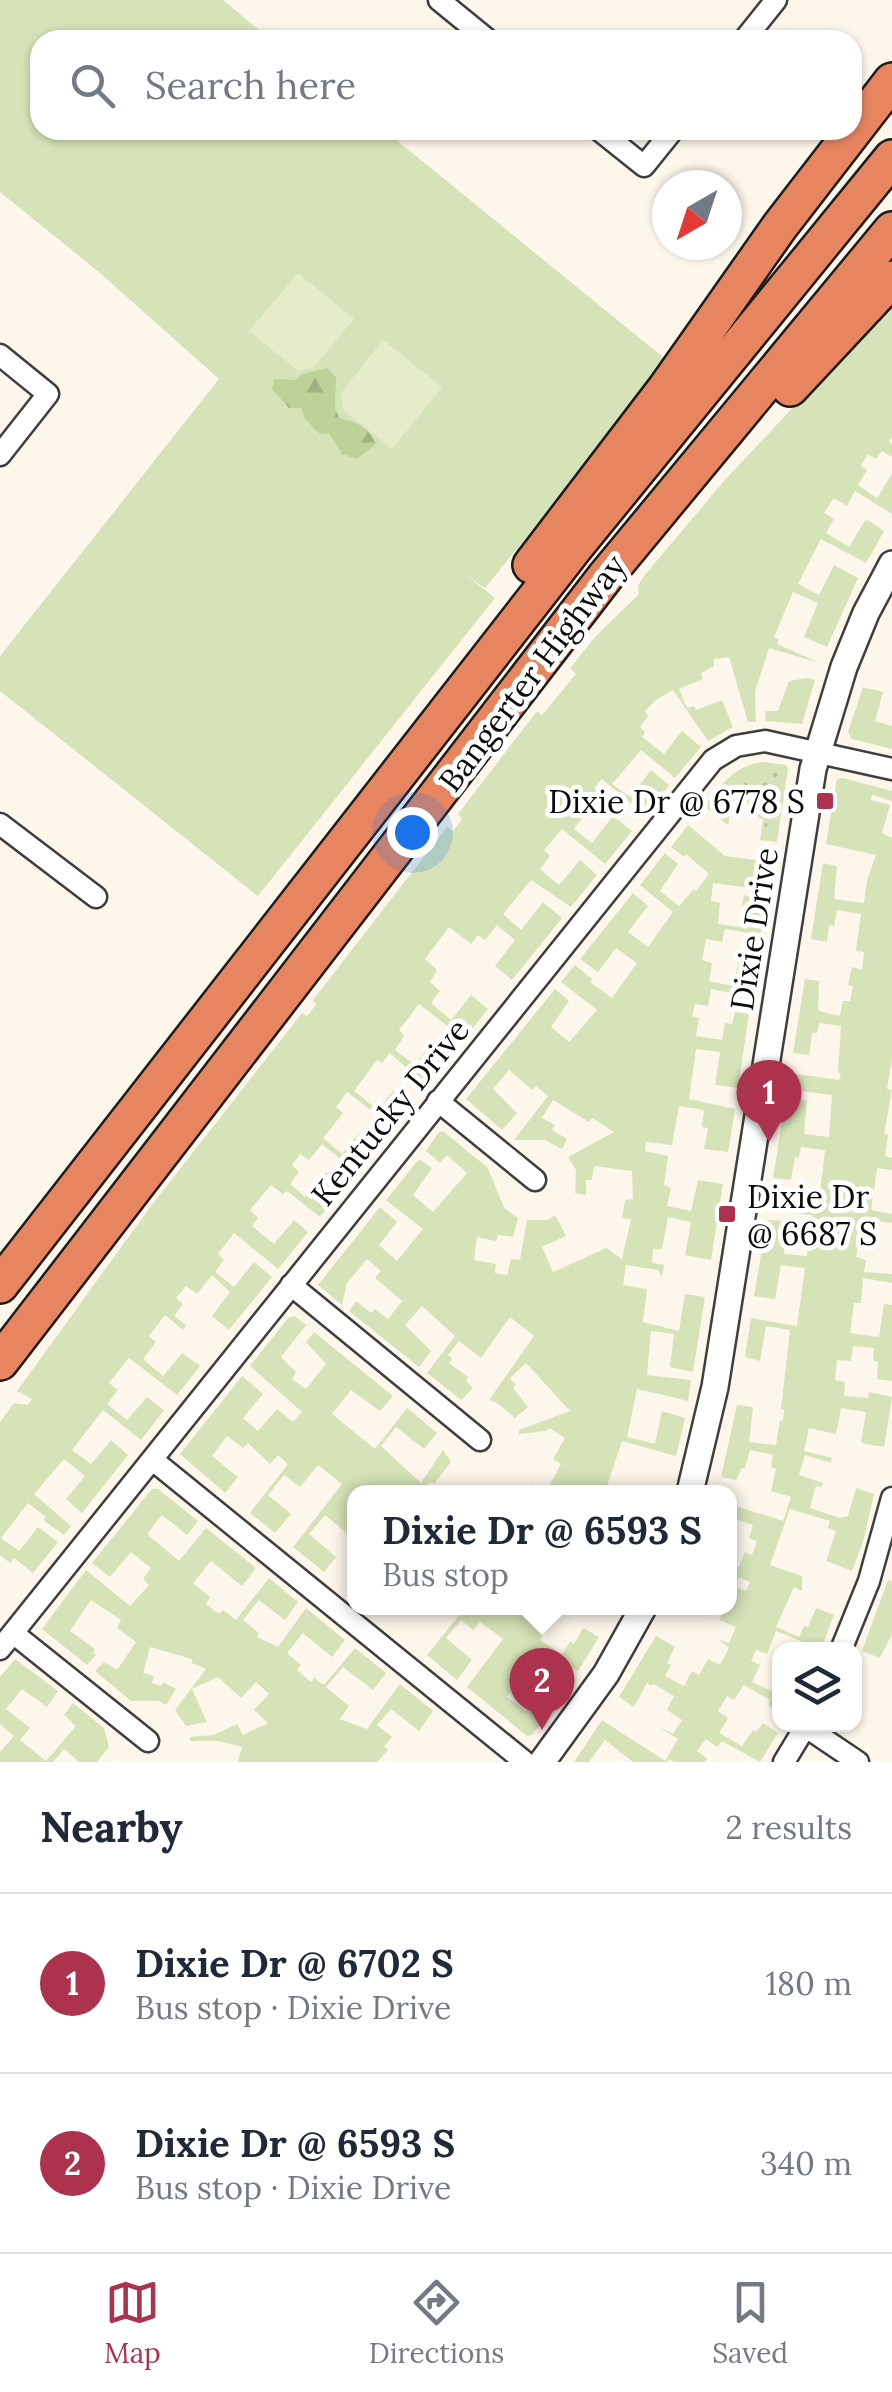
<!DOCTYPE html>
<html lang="en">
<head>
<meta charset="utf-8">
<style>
	:root { --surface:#fff; --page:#f2f2f3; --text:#1f2937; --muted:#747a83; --line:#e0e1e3; --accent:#ac324d }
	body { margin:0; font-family:Lora,serif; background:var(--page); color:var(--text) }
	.controls { position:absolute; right:30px; bottom:30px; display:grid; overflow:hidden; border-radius:20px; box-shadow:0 2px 8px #0004 }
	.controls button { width:90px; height:90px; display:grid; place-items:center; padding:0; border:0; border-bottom:2px solid var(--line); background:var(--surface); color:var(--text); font:50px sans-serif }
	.compass { position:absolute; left:652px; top:170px; width:90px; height:90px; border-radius:50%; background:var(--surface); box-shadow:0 2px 8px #0004; rotate:219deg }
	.you { position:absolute; left:412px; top:832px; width:35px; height:35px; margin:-25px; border:8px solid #fff; border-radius:50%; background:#1a73e8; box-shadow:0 0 0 15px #1a73e833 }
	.badge { display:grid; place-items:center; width:65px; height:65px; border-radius:50%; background:var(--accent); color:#fff; font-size:32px; font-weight:700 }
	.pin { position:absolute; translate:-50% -82px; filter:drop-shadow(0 2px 5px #0008) }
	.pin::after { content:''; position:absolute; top:52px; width:35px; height:30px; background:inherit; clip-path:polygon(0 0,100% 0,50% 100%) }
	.popup { position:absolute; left:347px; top:1485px; width:390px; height:130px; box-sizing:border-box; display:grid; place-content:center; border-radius:20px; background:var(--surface); filter:drop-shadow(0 2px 8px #0005); font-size:32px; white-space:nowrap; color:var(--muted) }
	.popup b { font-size:38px; color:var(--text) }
	.popup::after { content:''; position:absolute; left:50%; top:100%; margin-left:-20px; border:20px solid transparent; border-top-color:var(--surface) }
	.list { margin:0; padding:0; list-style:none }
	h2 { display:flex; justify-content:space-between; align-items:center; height:130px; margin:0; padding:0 40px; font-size:42px }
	h2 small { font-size:32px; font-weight:400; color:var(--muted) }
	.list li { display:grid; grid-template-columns:65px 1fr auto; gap:30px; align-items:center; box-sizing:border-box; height:180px; padding:0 40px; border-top:2px solid var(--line) }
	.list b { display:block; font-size:38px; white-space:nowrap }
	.list p { margin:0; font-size:32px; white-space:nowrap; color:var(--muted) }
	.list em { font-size:32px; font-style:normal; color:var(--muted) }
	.icon { flex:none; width:55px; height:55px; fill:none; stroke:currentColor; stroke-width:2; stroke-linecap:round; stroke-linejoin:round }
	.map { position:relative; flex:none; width:892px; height:1762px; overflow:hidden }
	.search { position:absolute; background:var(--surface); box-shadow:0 2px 8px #0004; left:30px; right:30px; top:30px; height:110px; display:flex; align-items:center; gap:25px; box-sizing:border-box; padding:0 35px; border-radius:30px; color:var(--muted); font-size:38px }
	.sheet { height:490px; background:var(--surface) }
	nav { display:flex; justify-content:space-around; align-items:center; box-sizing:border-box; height:140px; border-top:2px solid var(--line); background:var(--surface); font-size:28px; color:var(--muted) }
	nav a { display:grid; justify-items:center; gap:5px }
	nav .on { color:var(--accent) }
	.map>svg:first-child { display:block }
</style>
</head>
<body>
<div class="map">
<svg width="892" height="1762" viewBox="0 0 892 1762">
	<defs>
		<pattern id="forest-firs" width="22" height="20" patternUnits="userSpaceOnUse" patternTransform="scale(2.5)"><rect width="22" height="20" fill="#bdd299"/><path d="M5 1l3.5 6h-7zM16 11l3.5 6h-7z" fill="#a1b382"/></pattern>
		<pattern id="garden-dots" width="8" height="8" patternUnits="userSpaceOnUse" patternTransform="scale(2.5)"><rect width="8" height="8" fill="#d6e3b8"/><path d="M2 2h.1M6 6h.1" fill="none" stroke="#b6c19d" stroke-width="1.8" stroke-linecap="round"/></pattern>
	</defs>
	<rect width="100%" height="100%" fill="#fdf6eb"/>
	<path fill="#d6e3b8" d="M0,0H223L271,40H40V130H384L669,362L485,588L464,573L495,598L258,896L0,691V656L219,379L100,273L0,192Z
		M892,302V437L889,441L892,444V457L882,451L876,459L868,454L861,466L867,470L858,485L877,498L892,474V514L855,491L847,506L834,498L824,513L834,519L826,533L849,547L866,519L884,531L866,563L821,539L798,584L819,595L834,565L858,578L827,647L804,637L818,603L793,592L774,637L779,640L777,644L820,663L769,648L755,692L756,722H748L729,657L714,659V666L701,673L703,679L679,689L687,708L694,706L696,710L722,700L733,727L708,741L673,690L656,700L645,711L648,716L640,727L645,732L642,737L664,754L682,731L701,747L675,778L641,750L612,784L630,797L651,770L669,785L645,815L602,779L594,788L603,794L596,802L585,795L576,807L585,814L574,829L592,843L613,816L632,831L605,864L562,829L544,850L550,856L540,869L559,885L580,860L597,875L571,907L531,880L503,914L521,930L543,902L562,918L512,980L495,966L515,940L497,925L485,940L478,935L471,944L449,927L425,959L437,970L430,982L440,991L431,1003L451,1020L471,995L488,1009L464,1039L419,1004L399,1030L404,1036L395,1050L415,1065L434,1040L451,1056L420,1093L407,1082L413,1074L390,1053L382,1063L377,1060L354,1091L378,1110L393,1091L410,1105L393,1127L347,1092L336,1107L343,1113L323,1138L342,1154L359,1133L380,1143L357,1172L322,1144L309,1160L300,1154L292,1165L299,1172L290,1184L305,1197L326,1172L344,1188L320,1217L287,1191L283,1194L271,1185L250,1210L258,1218L252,1226L274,1244L294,1220L308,1232L278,1269L234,1233L218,1254L224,1260L215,1272L234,1287L254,1262L272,1277L229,1330L212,1316L230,1292L212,1275L197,1294L186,1286L176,1298L183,1304L174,1316L186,1325L183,1330L165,1315L149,1336L156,1342L143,1359L163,1376L182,1353L200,1366L177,1395L129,1358L109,1383L118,1390L107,1404L127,1420L147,1397L164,1410L141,1440L103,1410L72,1450L91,1464L111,1440L128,1455L82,1513L66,1499L85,1476L64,1459L34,1494L71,1526L64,1535L43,1520L46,1517L28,1503L1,1538L19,1551L38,1527L58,1542L33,1573L14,1558L10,1563L0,1555V1422L14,1403L28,1405L32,1399L17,1391L151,1206L302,1013L307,1016L316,1005L313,1000L447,827L453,831L462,819L458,814L537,711L542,715L576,674L570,668L596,636L639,594L638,586L644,576L723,482Z
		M808,678L815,680L802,724L766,721L765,711H778L789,681Z
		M863,687L883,692L875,721L892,726V749L852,739L848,732Z
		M763,762L786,765L788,769L777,842L760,840L763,820L757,816L758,805L732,801L728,825L704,806C721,785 735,765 763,762Z
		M843,778L892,791V801L872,795L871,800L890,805L882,833L892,838V1059L887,1089L892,1090L884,1134L888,1135L885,1156L892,1158V1170L877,1168L871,1210L892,1214V1223L869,1220L866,1241L859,1240L856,1257L866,1260L864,1272L892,1274V1283L863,1278L861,1303H854L850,1333L879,1337L884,1304L892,1305V1381L877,1379L878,1362L873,1360L874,1348L853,1346L851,1361L837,1360L835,1380L845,1382L844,1396L868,1398L869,1392L892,1397L884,1447L861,1443L866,1412L841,1408L836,1434L809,1428L804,1451L832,1458L831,1463L805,1455L799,1475L823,1483L822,1487L816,1486L810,1508L840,1518L848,1516L856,1488L874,1494L863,1542L852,1571L826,1561L836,1531L828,1528L830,1521L790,1509L770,1565L802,1576V1591L794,1587L776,1627L799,1637L804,1626L808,1627L816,1608L834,1615L821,1649L776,1631L767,1654L756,1650L751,1661L760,1665L752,1682L772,1691L779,1681V1712L768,1705L770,1700L744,1685L734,1700L727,1696L718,1711L728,1718L719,1733L742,1746L753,1730L756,1732L763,1723L778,1733L760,1762L722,1741L717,1747L706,1739L697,1751L707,1758L705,1762H674L670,1759L667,1762H633L605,1740L589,1762H574L602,1720L665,1761L678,1739L657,1726L673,1734L682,1720L667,1710L674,1696L654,1684L651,1686L647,1683L634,1707L619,1697L656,1636L675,1647L667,1663L671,1665L665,1676L684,1686L692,1671L699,1675L708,1659L720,1665L729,1648L719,1640L729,1643L736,1627L719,1620L724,1608H730L732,1586L746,1591L750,1582L739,1577L737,1581L730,1578V1564L739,1567L745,1552L752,1555L757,1541L749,1538L753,1525L735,1519L730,1522V1504L783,1521L791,1497L771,1491L776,1469L771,1467L773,1455L750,1450L745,1468H742L736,1480L721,1477L737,1405L753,1407L749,1442L776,1445L780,1421L783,1420L784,1410L781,1409L790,1330L766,1326L760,1361L745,1357L751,1318L797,1326L805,1268L781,1265L775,1299L754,1296L767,1220L787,1221L784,1254L807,1256L812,1215L768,1210L771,1195L819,1202L825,1150L801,1147L799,1158L795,1157L791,1180L773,1178L786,1097L807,1101L804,1134L829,1137L832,1095L787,1089L790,1073L839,1080L841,1074L838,1072L841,1026L819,1023L817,1033H812L809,1055L793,1053L805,979L819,981L818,1011L840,1016L843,1001H850L853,986L848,985L852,967L862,970L864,952L856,951L861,914L837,910L834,926L829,925L827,942L811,939L823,863L837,866L834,899L864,903L867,880L876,855L826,844L837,779Z
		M688,825L725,856L773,862L769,890L713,883L711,901L720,903L718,924L740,927L741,918L749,919L750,908L742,906L744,895L767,901L761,935L725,929L722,942L706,939L702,960L712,963L709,981L733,986L740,955L758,959L752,997L711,989L708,1006L695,1004L692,1016L699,1018L696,1036L722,1040L725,1023L732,1024L735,1012L749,1014L738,1088L715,1085L720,1052L696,1049L689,1099L735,1109L728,1152L704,1149L708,1128L702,1127L704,1110L679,1106L672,1145L646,1142L645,1151L668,1156L664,1185L671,1188L667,1206L691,1211L698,1180L723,1184L711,1260L685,1255L691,1222L668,1217L662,1249H653L652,1263L664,1265L662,1277L658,1270L626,1265L623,1285L647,1289L643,1322L679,1331L685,1294L705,1297L693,1372L670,1367L674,1334L651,1331L647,1375L691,1380L688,1401L637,1389L627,1437L655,1444L662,1411L685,1418L676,1456L622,1441L607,1486L625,1492H525L531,1484L546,1491L561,1464L553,1459L565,1438L549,1428L546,1431L519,1434V1430L570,1411L526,1363L510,1378L516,1385L513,1388L528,1407L515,1418L497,1403L489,1400L534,1336L510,1317L481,1358L459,1341L448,1355L452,1359L449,1363L468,1377L466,1381L473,1388L461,1400L427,1373L455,1336L422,1306L405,1325L431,1351L419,1367L349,1311L356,1301L371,1313L375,1309L388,1319L402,1301L375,1278L381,1271L367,1259L347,1283L342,1305L318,1285L380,1207L397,1222L379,1245L397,1261L423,1229L386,1200L419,1159L432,1168L413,1195L433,1212L467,1173L447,1155L440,1163L426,1151L439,1132L443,1131L488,1168L504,1208L518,1218L513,1237L498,1235L496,1241L477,1237L474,1260L496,1264L495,1273L507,1275L511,1259L520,1260L527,1220H548L555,1215L566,1236L542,1247L553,1272L606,1248L622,1259L631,1219L622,1218L625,1200L633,1199L632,1171L594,1166L592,1180H586V1195L575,1193L576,1170L568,1157L614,1132L592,1118L589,1122L553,1100L542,1118L555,1125L552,1130L567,1139L562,1149L545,1140H514L548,1096L536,1086L532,1090L509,1070L493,1089L517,1113L502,1130L466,1099L555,989L569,1001L551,1027L569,1042L597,1010L561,982L575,965L592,979L591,983L612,998L637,963L616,948L598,972L580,959L633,893L648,906L628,932L648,947L673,912L640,885L665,853L678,864L660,891L679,906L694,889L696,891L709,874L686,854L684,857L671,847Z
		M294,1316L306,1325L281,1357L296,1372L292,1379L306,1389L326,1364L306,1342L314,1332L393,1396L380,1411L351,1390L332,1414L375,1449L407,1408L437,1433L424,1449L396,1427L381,1446L421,1483L443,1450L451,1462L434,1484L430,1482L422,1492H354V1539L325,1515L309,1534L336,1557L324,1572L293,1547L342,1484L318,1465L300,1487L284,1475L268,1495L291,1514L275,1533L250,1513L288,1464L278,1455L270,1464L248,1443L243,1448L227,1436L212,1456L238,1477L225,1493L180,1454L242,1376L263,1394L243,1418L258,1431L277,1409L293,1422L302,1412L250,1366L288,1318Z
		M152,1489H158L198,1521L187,1535L162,1515L147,1534L179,1561L206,1528L256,1568L242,1586L211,1561L193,1583L210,1597L206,1604L219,1614L223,1610L236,1620L269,1578L298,1602L285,1620L259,1600L243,1620L259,1633L257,1637L278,1647L306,1608L345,1640L332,1657L303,1633L287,1653L301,1665L297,1670L311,1682L314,1678L324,1685L355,1648L386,1673L373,1690L343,1667L326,1687L349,1706L340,1719L367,1729L400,1684L433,1711L419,1731L391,1709L377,1725L392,1737L384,1746L388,1750L377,1762H238L242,1747L218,1741H190V1737L213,1735L237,1724L243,1735L268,1723L254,1710L269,1694L256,1682L241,1698L218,1677L192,1689L207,1722L186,1726L175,1710L206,1669L192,1663V1659L150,1647L143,1673L154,1676L152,1683L161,1686L163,1682L176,1689L166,1705L158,1701H131L95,1671L104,1662L117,1670L136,1642L117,1628L121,1620L91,1600L70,1631L95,1649L93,1653L96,1655L87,1665L42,1629L86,1570L130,1606L149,1585L143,1579L151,1568L131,1552L110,1577L92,1563Z
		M888,1580L892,1582V1634L880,1658L862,1651Z
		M465,1608H547L539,1622L547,1627L540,1640L562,1654L570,1642L574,1644L583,1628L599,1637L578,1671L540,1651L507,1697L526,1711L546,1682L563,1695L532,1735L527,1736L467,1687L503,1639L480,1622L473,1630L461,1620L446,1638L472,1660L457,1680L427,1655Z
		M15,1659L58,1691L47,1707L22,1689L6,1709L30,1728L20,1740L46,1761L76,1726L64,1715L73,1703L104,1728L109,1747L97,1762H79L64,1749L53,1762H0V1752L14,1736L0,1724V1677Z"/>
	<path fill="url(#forest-firs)" d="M327,368L336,377L335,407L339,418C356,422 369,427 376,444L357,459L342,454L329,433L320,434L305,419L301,408H289L272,389L274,379L296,380L302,374Z"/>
	<path fill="url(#garden-dots)" d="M766,772L775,771L779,775L771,789L775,797L767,806L774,812L771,837L763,834L765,823L757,808L760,795L740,781L746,775L754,780Z"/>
	<path fill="#e6ecc9" d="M298,273L354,319L313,368L298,371L249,331Z
		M383,340L442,387L392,449L343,410L341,393Z"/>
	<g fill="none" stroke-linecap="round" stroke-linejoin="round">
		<g stroke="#3e3e3e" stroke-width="25">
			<path id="minor" d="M439,0L488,40
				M744,40L776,0
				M599,130L644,166L673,130
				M0,355L48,394L0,455
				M0,824L96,897
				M438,1101L535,1180
				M291,1285L480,1440
				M154,1461L525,1762
				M13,1633L148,1741
				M0,1649L713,760L736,746L765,741L892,769
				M841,1650L869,1581L892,1498
				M806,1727L858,1762
				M784,1762L807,1724"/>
		</g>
		<g stroke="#3e3e3e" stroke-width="30">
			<path id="tertiary" d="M690,1492L715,1387L813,769L844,667L866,613L892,564
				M542,1762L606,1674L643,1608"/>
		</g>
		<g stroke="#1c1c1c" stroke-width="40">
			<path id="motorway" d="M790,388L892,279
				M531,565L666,388L780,226L892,81
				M0,1285L575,547L892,158
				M0,1362L605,577L892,230"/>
		</g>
		<use href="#minor" stroke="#fff" stroke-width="20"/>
		<use href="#tertiary" stroke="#fff" stroke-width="25"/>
		<use href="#motorway" stroke="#e68560" stroke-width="35"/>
	</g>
	<g fill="#ac324d" stroke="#fff" stroke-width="4">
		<rect x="815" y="791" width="20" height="20" rx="5"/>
		<rect x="717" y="1204" width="20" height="20" rx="5"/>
	</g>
	<g text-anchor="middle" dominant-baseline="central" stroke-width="10" stroke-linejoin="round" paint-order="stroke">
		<g font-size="32" fill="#0b0b0b" stroke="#fff">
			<text transform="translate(532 673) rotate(-53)">Bangerter Highway</text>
			<text transform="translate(754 929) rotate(-81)">Dixie Drive</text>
			<text transform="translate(390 1112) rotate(-51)">Kentucky Drive</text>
		</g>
		<g font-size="32" fill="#0b0b0b" stroke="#fff" text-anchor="end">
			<text x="805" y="801">Dixie Dr @ 6778 S</text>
			<text x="747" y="1196" text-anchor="start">Dixie Dr<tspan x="747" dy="37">@ 6687 S</tspan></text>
		</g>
	</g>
</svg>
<div class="controls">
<button><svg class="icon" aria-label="layers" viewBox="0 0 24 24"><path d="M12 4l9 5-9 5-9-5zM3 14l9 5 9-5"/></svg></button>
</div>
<svg class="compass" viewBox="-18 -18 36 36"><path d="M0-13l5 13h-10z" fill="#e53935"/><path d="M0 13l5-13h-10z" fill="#747a83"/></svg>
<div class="you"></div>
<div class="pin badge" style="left:769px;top:1142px">1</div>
<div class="pin badge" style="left:542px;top:1730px">2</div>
<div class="popup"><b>Dixie Dr @ 6593 S</b>Bus stop</div>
<div class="search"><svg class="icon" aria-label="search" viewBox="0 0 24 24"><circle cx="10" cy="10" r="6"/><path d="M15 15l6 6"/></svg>Search here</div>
</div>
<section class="sheet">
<h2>Nearby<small>2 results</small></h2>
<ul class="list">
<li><span class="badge">1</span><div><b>Dixie Dr @ 6702 S</b><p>Bus stop · Dixie Drive</p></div><em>180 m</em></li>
<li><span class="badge">2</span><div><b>Dixie Dr @ 6593 S</b><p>Bus stop · Dixie Drive</p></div><em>340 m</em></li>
</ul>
</section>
<nav>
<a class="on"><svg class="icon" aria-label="map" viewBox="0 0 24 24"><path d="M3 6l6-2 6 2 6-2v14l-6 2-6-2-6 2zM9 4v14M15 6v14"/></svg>Map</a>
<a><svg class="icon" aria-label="directions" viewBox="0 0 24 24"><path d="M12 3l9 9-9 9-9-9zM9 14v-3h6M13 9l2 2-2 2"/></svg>Directions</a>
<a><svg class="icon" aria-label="saved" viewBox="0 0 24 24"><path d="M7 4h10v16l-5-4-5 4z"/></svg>Saved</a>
</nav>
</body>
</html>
